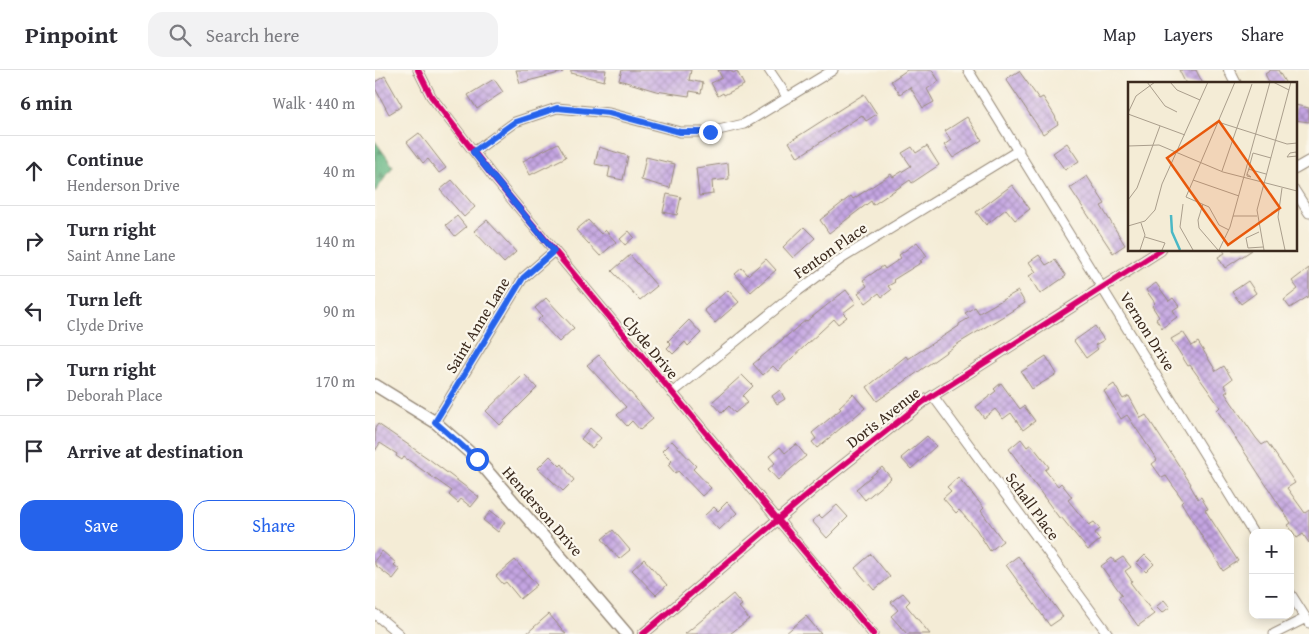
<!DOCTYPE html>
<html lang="en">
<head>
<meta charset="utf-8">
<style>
	:root { --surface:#fff; --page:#f2f2f3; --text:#2b2b33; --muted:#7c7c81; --line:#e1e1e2; --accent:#2563eb }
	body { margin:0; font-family:"Gentium Book Plus",serif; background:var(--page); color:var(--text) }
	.controls { position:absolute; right:15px; bottom:15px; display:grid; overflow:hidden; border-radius:10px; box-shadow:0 2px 12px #0003 }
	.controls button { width:45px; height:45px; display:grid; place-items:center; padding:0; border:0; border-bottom:1px solid var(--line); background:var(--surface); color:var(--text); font:25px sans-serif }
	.stop { position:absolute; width:15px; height:15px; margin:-11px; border:4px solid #2563eb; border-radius:50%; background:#fff }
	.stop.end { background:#2563eb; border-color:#fff; box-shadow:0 1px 5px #0008 }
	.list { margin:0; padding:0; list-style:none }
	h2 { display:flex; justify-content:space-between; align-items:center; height:65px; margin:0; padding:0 20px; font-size:21px }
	h2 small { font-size:16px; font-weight:400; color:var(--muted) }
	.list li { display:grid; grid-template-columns:32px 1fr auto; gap:15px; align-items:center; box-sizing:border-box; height:70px; padding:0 20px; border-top:1px solid var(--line) }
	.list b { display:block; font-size:19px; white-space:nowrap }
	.list p { margin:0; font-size:16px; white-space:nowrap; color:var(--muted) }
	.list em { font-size:16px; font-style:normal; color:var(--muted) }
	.actions { display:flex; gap:10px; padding:15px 20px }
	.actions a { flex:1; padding:11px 0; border:1px solid var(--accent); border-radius:15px; text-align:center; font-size:18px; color:var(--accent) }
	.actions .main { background:var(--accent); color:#fff }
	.icon { flex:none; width:28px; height:28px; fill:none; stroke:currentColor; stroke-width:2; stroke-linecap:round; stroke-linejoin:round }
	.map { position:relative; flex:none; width:934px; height:564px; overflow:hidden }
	header { display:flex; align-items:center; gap:30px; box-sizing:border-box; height:70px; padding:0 25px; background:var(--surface); border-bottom:1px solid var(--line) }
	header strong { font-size:24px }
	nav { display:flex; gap:28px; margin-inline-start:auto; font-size:18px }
	.search { width:350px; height:45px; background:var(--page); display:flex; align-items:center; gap:12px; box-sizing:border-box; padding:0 18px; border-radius:15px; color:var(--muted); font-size:19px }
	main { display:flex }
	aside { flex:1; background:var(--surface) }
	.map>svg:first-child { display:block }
</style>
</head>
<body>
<header>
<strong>Pinpoint</strong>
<div class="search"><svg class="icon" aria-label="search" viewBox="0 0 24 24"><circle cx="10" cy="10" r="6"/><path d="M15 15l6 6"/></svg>Search here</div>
<nav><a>Map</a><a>Layers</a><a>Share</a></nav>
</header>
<main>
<aside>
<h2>6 min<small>Walk · 440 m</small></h2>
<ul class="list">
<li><svg class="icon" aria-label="ahead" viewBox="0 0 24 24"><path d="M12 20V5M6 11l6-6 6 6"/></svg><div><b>Continue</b><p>Henderson Drive</p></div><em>40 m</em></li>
<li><svg class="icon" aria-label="right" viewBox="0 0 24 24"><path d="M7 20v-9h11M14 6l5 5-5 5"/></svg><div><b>Turn right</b><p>Saint Anne Lane</p></div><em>140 m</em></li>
<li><svg class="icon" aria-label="left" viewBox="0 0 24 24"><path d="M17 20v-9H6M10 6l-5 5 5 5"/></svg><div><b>Turn left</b><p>Clyde Drive</p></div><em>90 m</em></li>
<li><svg class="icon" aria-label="right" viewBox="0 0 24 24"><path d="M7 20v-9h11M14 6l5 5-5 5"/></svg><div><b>Turn right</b><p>Deborah Place</p></div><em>170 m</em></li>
<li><svg class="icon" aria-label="arrive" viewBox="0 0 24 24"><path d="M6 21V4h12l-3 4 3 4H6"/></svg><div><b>Arrive at destination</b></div></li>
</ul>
<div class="actions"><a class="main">Save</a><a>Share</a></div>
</aside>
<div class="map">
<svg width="934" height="564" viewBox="0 0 934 564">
	<defs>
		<pattern id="forest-firs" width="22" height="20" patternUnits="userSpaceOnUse" patternTransform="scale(1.25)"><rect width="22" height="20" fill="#65b683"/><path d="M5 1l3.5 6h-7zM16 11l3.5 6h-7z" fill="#54946b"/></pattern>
		<pattern id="building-cross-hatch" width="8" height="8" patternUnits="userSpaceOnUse" patternTransform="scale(1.25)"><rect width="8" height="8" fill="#c4a5e2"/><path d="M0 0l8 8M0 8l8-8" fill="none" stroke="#a087b7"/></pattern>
	</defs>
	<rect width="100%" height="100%" fill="#fbf7ec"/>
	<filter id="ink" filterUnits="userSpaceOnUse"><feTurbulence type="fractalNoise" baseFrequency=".02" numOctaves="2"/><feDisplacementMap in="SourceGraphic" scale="10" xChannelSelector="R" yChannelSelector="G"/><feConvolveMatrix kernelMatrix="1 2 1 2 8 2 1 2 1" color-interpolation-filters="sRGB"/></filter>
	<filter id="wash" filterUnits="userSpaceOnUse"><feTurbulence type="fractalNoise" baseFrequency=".0096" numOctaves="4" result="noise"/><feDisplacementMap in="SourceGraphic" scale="20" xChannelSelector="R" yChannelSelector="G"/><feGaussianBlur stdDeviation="1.12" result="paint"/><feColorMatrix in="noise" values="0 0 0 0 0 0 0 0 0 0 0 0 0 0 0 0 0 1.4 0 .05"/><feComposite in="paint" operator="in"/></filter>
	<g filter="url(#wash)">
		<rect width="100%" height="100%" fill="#f4ecd6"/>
		<path fill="url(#forest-firs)" stroke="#507050" d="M0,71L18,96L0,122Z"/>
		<g id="blocks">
			<path fill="url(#building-cross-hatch)" d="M141,0H188V2L145,13Z
				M196,0H231L229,11L196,3Z
				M247,0H316L314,10L328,13L326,23L315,21L314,26L281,21L244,10Z
				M343,0H356L358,3L362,1L369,15L349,25L348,23L343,26L336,13L347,8Z
				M532,0H557L564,11L552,19L559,32L548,38L535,17L525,24L516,11Z
				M804,0H821L828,14H811Z
				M896,0H903L911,14H895L890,4Z
				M644,1L664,29L668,27L680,46L683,54L668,64L631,9Z
				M10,6L27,36L14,44L0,18V12Z
				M119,9L128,22L102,39L93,25Z
				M489,24L502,44L491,51L487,45L423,87L414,72Z
				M920,35L934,38V52L920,50Z
				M592,47L607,70L578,88L569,75L576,70L570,61Z
				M44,63L71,98L64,103L53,89L48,93L32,72Z
				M183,73L191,87L155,105L148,91Z
				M692,73L704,91L690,100L678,83Z
				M552,76L564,95L537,113L535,110L498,135L496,131L454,163L445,150L476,126L478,129L516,104L518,107L536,96L527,83L537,77L541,83Z
				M224,77L253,86L248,110L233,107L235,97L220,94Z
				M271,87L300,94L295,118L266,110Z
				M353,93L354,109L337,111L338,124L324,126L321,98Z
				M712,106L730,134L726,136L750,175L738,183L695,118Z
				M77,110L100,137L89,147L65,120Z
				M637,115L655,139L640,150L631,139L611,155L601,142Z
				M292,124L306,127L302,145L288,142Z
				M82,146L91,157L80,166L71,155Z
				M112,150L141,182L129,193L99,161Z
				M213,150L226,164L230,160L241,172L225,186L201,160Z
				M429,157L440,168L418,188L408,177Z
				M254,161L259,167L250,175L245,169Z
				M542,172L552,186L545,191L547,192L518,210L520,212L513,216L516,220L507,227L504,223L491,233L483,223L492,216L488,210L508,196L510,199L526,188L524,185Z
				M848,180H877L850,198L843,187L850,183Z
				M255,185L282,216L265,230L237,201Z
				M664,185L671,195L680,190L691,206L665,224L654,206L661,202L654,192Z
				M391,189L401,200L376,222L360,204L367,198L373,205Z
				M934,198V226L915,238L909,230L923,219L917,211Z
				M873,211L881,223L866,234L857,222Z
				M781,213L794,231L798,228L804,236L798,240L802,247L787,258L781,249L784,247L777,236L780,233L771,220Z
				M353,220L364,232L340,253L329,240Z
				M471,220L481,233L468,243L472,247L463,254L459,249L403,301L398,296L388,305L378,294L431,250L432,251Z
				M643,221L650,233L584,273L502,331L492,317L531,286L533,289L584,256V254L594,248L590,243L600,237L604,243Z
				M171,228L199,258L184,272L163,250L167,246L160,238Z
				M314,250L326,263L313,276L310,272L298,284L292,278L296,274L293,271Z
				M720,256L729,270L720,275L723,279L711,288L699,271Z
				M808,262L817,276L823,272L841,301L849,296L857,309L849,315L853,321L850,323L881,368L887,375L892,372L920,413L912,418L930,443L934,440V473L928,464L922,468L913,455L916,453L842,340L845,337L815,295L813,296L796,269Z
				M224,285L278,349L265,360L257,351L252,356L242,345L251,337L212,295Z
				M671,286L682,304L657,319L646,302Z
				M149,304L162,318L125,355L111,341Z
				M367,305L378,316L368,326L373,332L360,343L354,336L347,343L337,332Z
				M626,313L645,339L649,336L660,351L648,360L636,343L628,349L620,339L609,348L601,337L621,321L619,319Z
				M739,314L748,329L754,326L766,348L771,345L816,414L815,415L823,429L826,427L833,439L830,440L863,491L848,501L806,432L808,430L791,406L787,408L777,394L782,390L769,370L752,345L746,349L729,321Z
				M405,320L410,329L402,334L397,326Z
				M478,324L490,338L442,378L437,372L441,369L437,363L466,339L464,337Z
				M3,354L54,389L104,427L96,437L86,429L83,433L74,425L77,421L29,387L27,390L21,386L22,384L5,373L0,381V358Z
				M215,358L226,368L217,378L206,369Z
				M552,366L561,376L536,399L526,388Z
				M646,369L652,377L656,374L674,397L670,400L683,416L686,413L697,427L693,430L706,446L714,455L719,452L725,459L720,463L725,470L713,480L686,447L685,449L634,379Z
				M297,371L321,396L318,399L336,418L327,426L303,401L300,403L293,395L297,391L287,381Z
				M421,374L431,386L403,410L393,399L400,393L394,386L405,377L410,383Z
				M175,386L185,396L187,394L199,410L188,421L163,398Z
				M507,397L516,408L490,430L481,419Z
				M583,407L609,438L606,441L628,471L615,481L601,459L584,440L581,443L568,428L576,421L572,417Z
				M352,432L362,443L344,460L330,445L339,437L343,441Z
				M462,435L473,447L452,468L437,451L444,445L447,448Z
				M116,441L130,452L123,462L108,450Z
				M238,460L255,480L244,489L227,469Z
				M7,481L21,493L19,495L25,500L18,509L0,495V490Z
				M496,484L515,507L499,520L480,498Z
				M770,485L779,494L771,502L762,493Z
				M643,486L688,547L675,556L631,495Z
				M748,487L756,497L750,501L757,511L755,512L779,544L763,556L743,528L747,525L726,496L737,488L740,492Z
				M269,489L292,515L281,525L257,500Z
				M140,490L162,515L145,529L131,512L128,514L121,506Z
				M528,523L535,531L531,535L555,564H532L516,546L523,540L516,532Z
				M358,524L367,535L364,537L374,549L360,560L355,564H310Z
				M789,530L795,537L787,543L781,537Z
				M174,544L191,564H151Z
				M431,546L446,564H410Z"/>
		</g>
	</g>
	<g filter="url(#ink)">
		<use href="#blocks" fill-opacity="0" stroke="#988b7a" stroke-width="1"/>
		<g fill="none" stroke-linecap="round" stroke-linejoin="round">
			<g stroke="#988b7a" stroke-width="11">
				<path id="minor" d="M43,0L56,26L119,108L498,564
					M394,0L413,28
					M593,0L878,463
					M99,82L140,52L182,38L234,43L305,62H335L369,54L458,0
					M920,121L934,143
					M297,323L423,221L466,189L644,80
					M558,326L733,564
					M60,352L148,208L179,181
					M915,523L934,553
					M0,544L24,564
					M899,564L931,548"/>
			</g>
			<g stroke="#988b7a" stroke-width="12">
				<path id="tertiary" d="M854,0L861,14
					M920,99L934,91
					M268,564L452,408L548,332L786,180"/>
			</g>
			<g stroke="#988b7a" stroke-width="14">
				<path id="secondary" d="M0,315L60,352L102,389L252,564"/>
			</g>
			<use href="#minor" stroke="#fff" stroke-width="9"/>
			<use href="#tertiary" stroke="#fff" stroke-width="10"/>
			<use href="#secondary" stroke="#fff" stroke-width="11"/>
			<g stroke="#fbf7ec" stroke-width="9">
				<path id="cycleway" d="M43,0L56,26L119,108L498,564
					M268,564L452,408L548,332L786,180"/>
			</g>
			<use href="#cycleway" stroke="#d6006c" stroke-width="6"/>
		</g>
	</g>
	<g fill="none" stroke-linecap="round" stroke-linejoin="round" filter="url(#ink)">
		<path stroke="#2563eb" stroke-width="6" d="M102,389L60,352L148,208L179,181L98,82L140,52L182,38L234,43L305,62H335"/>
	</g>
	<g text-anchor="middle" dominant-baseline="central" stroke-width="4.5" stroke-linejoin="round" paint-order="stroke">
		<g font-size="16" fill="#3b2a1e" stroke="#fbf7ec">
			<text transform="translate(455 180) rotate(-35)">Fenton Place</text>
			<text transform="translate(102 255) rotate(-59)">Saint Anne Lane</text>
			<text transform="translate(773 261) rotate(58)">Vernon Drive</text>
			<text transform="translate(276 277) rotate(50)">Clyde Drive</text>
			<text transform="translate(508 347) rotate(-38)">Doris Avenue</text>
			<text transform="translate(658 436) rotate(54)">Schall Place</text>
			<text transform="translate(168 441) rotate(49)">Henderson Drive</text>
		</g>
	</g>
	<g transform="translate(753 12)">
		<rect width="169" height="169" fill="#f4ecd6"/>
		<path fill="none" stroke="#4bb8c5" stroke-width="2.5" d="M43,133L44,150L52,168"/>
		<path fill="none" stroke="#aa9e8c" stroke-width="1" d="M19,0L37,24L49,30M42,0L49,8L72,18M145,0L161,8M0,31L8,14L27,0M0,32L57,53M90,40L159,62L169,61M0,64L31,63L95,90L169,109M168,70L169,74L159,75L162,71L168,70H169M120,87L138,92M94,89L124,2M119,92L123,95L119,94V92L121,87L122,82L125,71L143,76M65,98L111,114M169,102V132M154,106L150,135L157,168M0,118L9,106L32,44M55,122L52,145L65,168M75,122L70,138L71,146L90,168M105,134H129M0,144L17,139L27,128L34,102L80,0M101,148L91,143L81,125L58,115L107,0M131,150L118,156L120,166L135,165M17,155L37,161L34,168M12,168L17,153L13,141M91,168L102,145L142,0M136,168L129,128L163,0"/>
		<path fill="#e8590c" fill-opacity="0.15" stroke="#e8590c" stroke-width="2.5" d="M91,39L152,126L100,163L39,76Z"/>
		<rect width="169" height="169" fill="none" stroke="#3b2a1e" stroke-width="2.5"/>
	</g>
</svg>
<div class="controls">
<button>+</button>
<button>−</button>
</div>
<div class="stop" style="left:102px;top:389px"></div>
<div class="stop end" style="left:335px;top:62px"></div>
</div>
</main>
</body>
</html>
